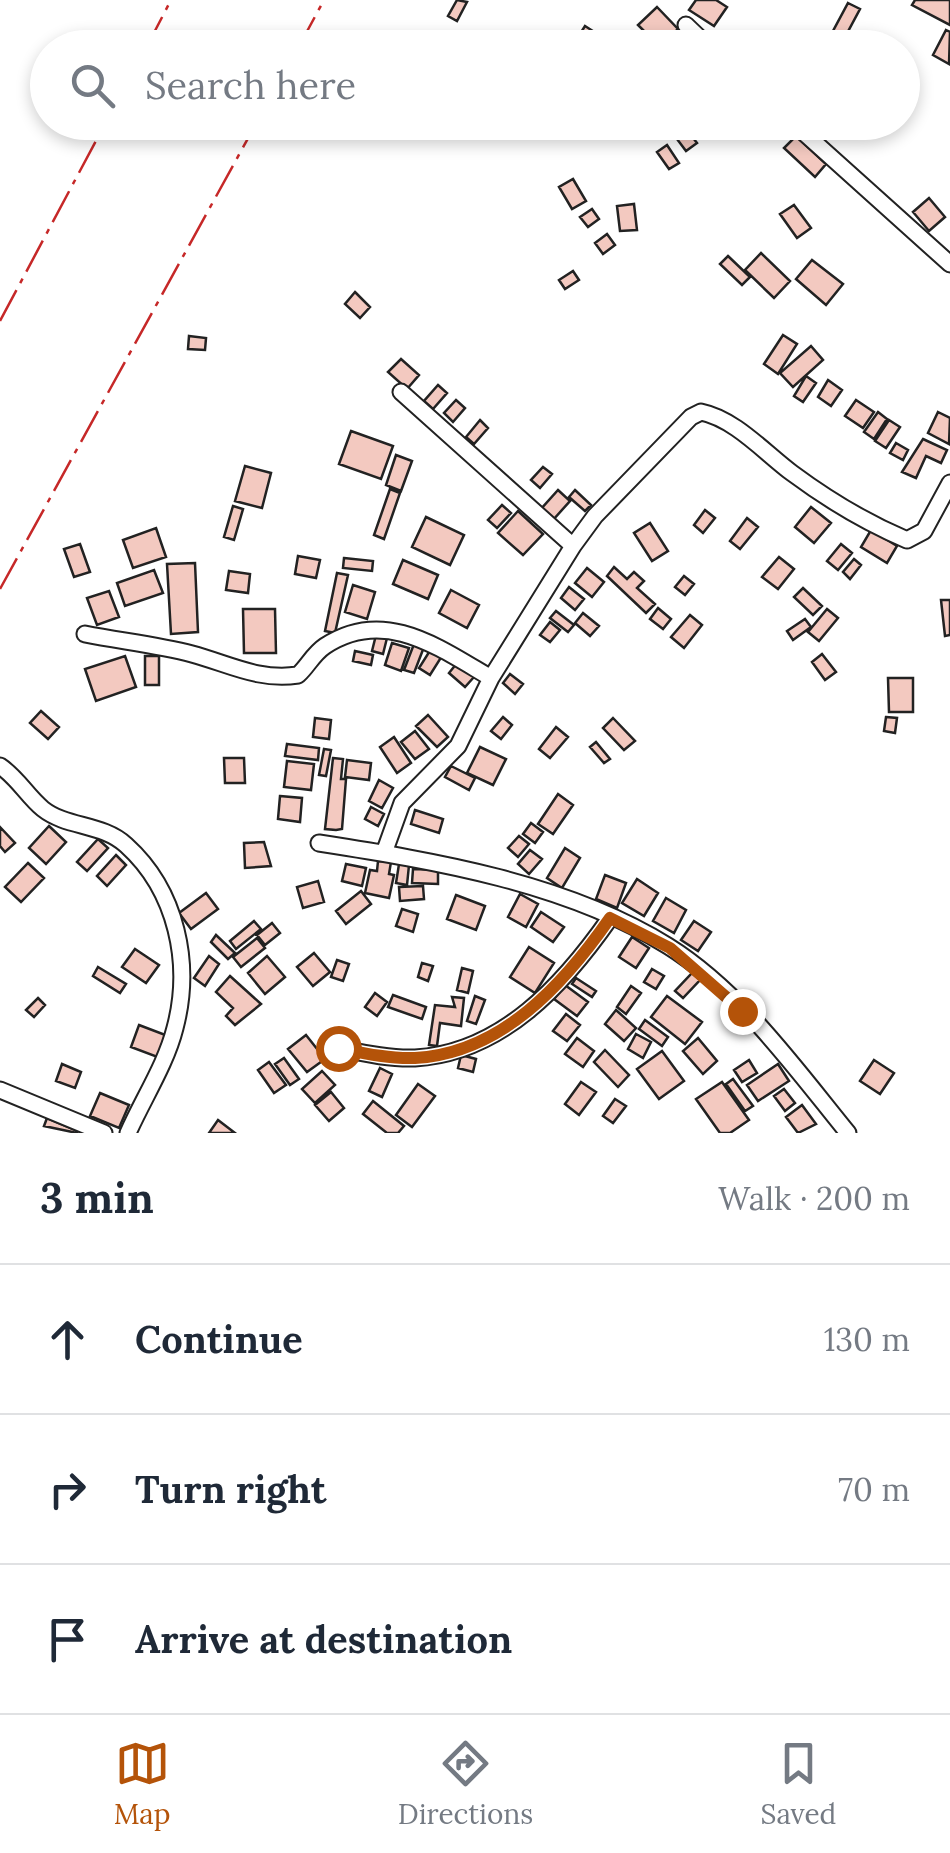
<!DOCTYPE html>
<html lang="en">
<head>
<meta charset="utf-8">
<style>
	:root { --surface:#fff; --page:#f6f6f7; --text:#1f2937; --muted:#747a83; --line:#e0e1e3; --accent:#b45309 }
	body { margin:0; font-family:Lora,serif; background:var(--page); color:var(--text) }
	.stop { position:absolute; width:30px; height:30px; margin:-22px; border:8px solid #b45309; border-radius:50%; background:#fff }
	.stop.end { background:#b45309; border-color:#fff; box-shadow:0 2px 10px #0008 }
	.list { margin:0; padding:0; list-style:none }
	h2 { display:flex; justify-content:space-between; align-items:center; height:130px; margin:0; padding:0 40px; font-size:42px }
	h2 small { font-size:32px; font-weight:400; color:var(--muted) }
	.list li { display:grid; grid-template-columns:65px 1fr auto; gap:30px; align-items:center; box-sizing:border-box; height:150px; padding:0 40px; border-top:2px solid var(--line) }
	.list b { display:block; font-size:38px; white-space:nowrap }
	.list em { font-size:32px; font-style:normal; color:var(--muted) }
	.icon { flex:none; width:55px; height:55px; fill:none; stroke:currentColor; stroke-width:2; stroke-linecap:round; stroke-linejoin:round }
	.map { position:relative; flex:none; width:950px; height:1133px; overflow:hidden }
	.search { position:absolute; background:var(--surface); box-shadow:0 5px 15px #0003; left:30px; right:30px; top:30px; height:110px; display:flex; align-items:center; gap:25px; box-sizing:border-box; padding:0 35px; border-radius:55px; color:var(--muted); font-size:38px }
	.sheet { height:580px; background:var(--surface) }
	nav { display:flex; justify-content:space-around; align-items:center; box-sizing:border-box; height:140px; border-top:2px solid var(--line); background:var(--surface); font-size:28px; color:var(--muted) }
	nav a { display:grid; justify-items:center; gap:5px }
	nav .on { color:var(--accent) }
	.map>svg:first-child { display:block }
</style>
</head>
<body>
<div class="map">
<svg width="950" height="1133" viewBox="0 0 950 1133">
	<rect width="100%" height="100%" fill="#fff"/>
	<path fill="#f3c9c0" stroke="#222" stroke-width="2.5" d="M457,0L467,2L457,21L448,16Z
		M696,0H716L727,7L714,26L689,10Z
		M915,0H950V25L912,5Z
		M848,3L860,9L845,37L833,31Z
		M657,7L678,29L660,47L638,25Z
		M585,26L596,33L586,48H571Z
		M946,30L950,32L949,64L933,55Z
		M684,126L697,143L686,151L674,135Z
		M796,136L826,164L815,177L784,148Z
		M667,145L679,163L669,169L657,152Z
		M573,179L586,201L572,209L559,187Z
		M929,198L945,217L929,231L913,212Z
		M634,204L637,230L620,231L617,206Z
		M794,205L811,228L797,238L780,214Z
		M592,209L599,219L588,227L580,217Z
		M607,234L615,245L603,254L595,243Z
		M761,253L790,281L774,298L745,270Z
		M728,256L750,277L742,285L720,264Z
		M812,260L843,284L826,305L796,279Z
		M573,271L579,280L565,289L559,280Z
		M355,292L370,307L360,318L345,304Z
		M783,335L797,344L778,374L764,364Z
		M189,336L206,338L205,350L188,349Z
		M811,346L823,360L793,387L780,373Z
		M401,359L419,375L407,389L388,372Z
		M806,376L816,383L803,402L794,396Z
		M828,380L842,390L831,406L818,397Z
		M438,385L447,393L433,409L424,401Z
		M456,400L465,408L453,422L444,413Z
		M856,400L874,412L863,428L845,416Z
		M878,412L887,419L874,439L864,432Z
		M938,412L950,418L949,444L928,433Z
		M480,420L488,428L474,444L466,437Z
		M889,420L900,427L886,448L875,441Z
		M351,431L393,446L381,479L339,464Z
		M923,439L947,450L941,463L926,456L916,478L902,472Z
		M896,443L908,450L903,460L890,453Z
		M396,455L412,461L401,491L386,485Z
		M245,466L271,473L262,508L235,501Z
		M543,467L552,474L540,488L531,480Z
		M390,489L400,493L384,539L374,535Z
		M558,490L570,501L553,520L541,509Z
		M575,490L591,505L585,511L569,497Z
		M502,505L511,513L497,528L488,520Z
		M233,506L243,509L234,540L224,537Z
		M811,507L831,523L814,543L795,527Z
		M705,510L715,518L703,533L694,525Z
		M518,511L543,534L523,555L498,533Z
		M426,517L464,535L450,565L412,547Z
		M747,518L758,527L740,549L730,541Z
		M650,523L668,551L652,561L634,533Z
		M156,528L166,557L133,568L123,540Z
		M871,530L897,546L887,563L861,547Z
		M80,544L90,572L74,577L64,549Z
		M841,544L852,553L838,570L827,561Z
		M298,556L320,560L316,578L295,574Z
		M779,557L794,569L778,589L762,577Z
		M344,558L373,561L372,571L343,568Z
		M854,559L861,565L850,579L843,572Z
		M403,560L438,575L428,599L393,584Z
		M195,563L198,632L171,634L167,564Z
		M614,567L627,579L634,572L644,581L637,588L655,604L646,613L607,576Z
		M587,568L604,582L592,597L575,583Z
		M154,570L163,593L125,606L117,583Z
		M229,571L250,574L248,593L226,590Z
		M337,573L348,575L335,633L325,631Z
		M684,576L694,584L685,595L675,587Z
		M353,585L375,592L367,619L345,612Z
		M569,587L584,599L575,610L561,598Z
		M803,588L822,606L813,615L794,597Z
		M451,590L479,605L467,628L439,613Z
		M109,591L119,617L97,625L87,598Z
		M941,600H950V635L945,636Z
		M658,608L671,619L663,629L650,619Z
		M243,609H275L276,653H244Z
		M827,609L838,618L819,641L808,632Z
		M556,611L574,625L568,632L550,618Z
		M583,613L599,626L590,636L575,623Z
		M690,615L702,625L684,648L671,637Z
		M805,619L811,627L793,640L787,631Z
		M550,622L560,630L550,642L540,635Z
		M377,631L388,634L383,654L372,651Z
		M392,643L409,648L401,671L385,665Z
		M414,644L424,647L414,673L404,670Z
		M431,649L442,656L430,675L419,668Z
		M355,651L373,655L371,665L353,661Z
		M822,654L836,672L825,680L812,662Z
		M125,656L136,687L96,701L85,669Z
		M145,656H159V685H145Z
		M457,663L474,677L465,687L449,673Z
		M510,674L523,684L515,694L503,683Z
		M888,678H913V712H889Z
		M41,711L59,727L48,739L30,723Z
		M428,715L448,737L437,747L416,726Z
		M503,717L512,725L501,739L491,731Z
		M886,717L897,718L895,733L884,731Z
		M315,718L331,720L329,739L313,737Z
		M613,718L635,741L624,750L603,728Z
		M556,727L568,737L550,758L539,749Z
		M415,731L429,749L415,759L401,742Z
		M394,737L411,763L397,773L380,747Z
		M596,742L610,759L604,763L590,747Z
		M287,744L319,748L318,760L285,756Z
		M480,747L506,759L493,785L467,773Z
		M324,749L331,750L326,776L319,775Z
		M224,758H244L245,783H225Z
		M333,758L343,759L341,779H346L342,829L336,830L325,829Z
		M347,760L371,763L369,780L345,777Z
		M287,761L314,764L311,790L284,787Z
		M451,766L475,778L469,790L445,777Z
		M379,780L393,788L382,808L369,801Z
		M558,794L573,805L553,834L538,824Z
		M280,796L302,798L300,822L278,819Z
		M371,807L384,814L378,826L365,819Z
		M415,810L443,819L439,833L411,824Z
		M531,823L543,832L535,843L523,834Z
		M49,826L66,842L46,864L29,848Z
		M0,827L15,843L5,852L0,846Z
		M519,836L529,844L518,857L508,848Z
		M98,839L108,848L87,871L77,862Z
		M264,842L271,866L245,868L244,843Z
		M565,848L580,858L562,888L547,878Z
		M530,850L542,859L529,874L518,864Z
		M116,855L126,865L107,886L97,876Z
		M378,861L391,862L389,874L394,875L389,898L365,893L370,870L377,871Z
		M28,863L44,878L21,902L5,887Z
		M346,864L366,868L362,886L342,881Z
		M399,864L409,865L407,885L396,883Z
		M413,869L438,870V884L412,883Z
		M605,875L626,883L617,908L596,899Z
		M637,879L658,893L644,916L622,903Z
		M318,881L324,902L303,908L297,887Z
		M423,886L424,899L400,901L399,887Z
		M361,891L371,904L346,924L336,911Z
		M206,893L218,909L191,929L179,913Z
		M520,894L538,904L526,927L508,917Z
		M456,895L485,906L476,930L447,919Z
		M666,898L686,910L674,933L653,921Z
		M402,909L418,914L413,932L396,926Z
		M541,912L564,927L553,942L531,927Z
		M254,921L261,929L236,949L230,941Z
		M694,921L711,932L698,951L681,940Z
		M272,923L280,933L265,945L257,935Z
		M216,935L235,953L228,959L211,942Z
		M632,937L649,948L636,968L619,957Z
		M257,938L265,948L241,967L233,957Z
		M529,947L554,963L535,993L510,977Z
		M135,949L159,965L146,983L122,967Z
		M314,953L330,972L313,986L297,967Z
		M209,956L219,964L205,986L194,978Z
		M267,956L285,977L265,994L248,973Z
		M337,960L349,964L343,981L331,977Z
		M422,963L433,966L428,981L418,977Z
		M98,967L126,984L120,993L93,976Z
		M462,968L473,971L468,993L457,990Z
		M652,969L664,976L656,989L644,982Z
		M692,973L700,980L683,998L675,991Z
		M230,976L261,1004L235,1025L226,1016L233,1008L216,992Z
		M576,978L596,991L592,997L572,984Z
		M565,985L588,1002L577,1016L554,999Z
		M631,986L641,993L626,1014L617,1007Z
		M375,993L387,1002L377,1016L365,1007Z
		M393,995L426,1007L422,1019L388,1007Z
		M475,996L485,1000L476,1024L467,1021Z
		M667,996L702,1022L685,1044L651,1017Z
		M452,997L464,998L461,1026L440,1023L437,1046L429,1045L435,1005L455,1007Z
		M38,998L45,1005L34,1017L26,1010Z
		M616,1010L636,1028L624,1041L605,1024Z
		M566,1014L580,1025L567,1041L553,1031Z
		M645,1020L668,1037L662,1046L639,1029Z
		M139,1025L168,1036L160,1058L131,1047Z
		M636,1034L651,1042L643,1058L628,1049Z
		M306,1035L325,1059L307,1072L288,1049Z
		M577,1038L594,1051L583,1067L565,1054Z
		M698,1038L717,1061L703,1074L683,1051Z
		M605,1050L629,1075L618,1087L594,1062Z
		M662,1051L684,1081L659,1099L637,1069Z
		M461,1055L476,1059L473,1072L458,1068Z
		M284,1058L299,1079L290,1085L275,1064Z
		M749,1060L757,1073L742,1082L734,1070Z
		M874,1060L894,1073L880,1094L860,1081Z
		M269,1062L286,1085L274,1093L258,1070Z
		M62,1064L81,1072L75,1088L56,1081Z
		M778,1064L789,1081L758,1101L747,1085Z
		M380,1068L392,1074L382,1097L369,1091Z
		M322,1071L335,1085L315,1103L302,1089Z
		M733,1079L753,1106L745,1111L726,1084Z
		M581,1082L596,1092L579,1115L565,1104Z
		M722,1082L749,1120L730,1133H720L696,1099Z
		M418,1084L435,1096L412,1127L396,1115Z
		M784,1089L795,1103L785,1111L774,1096Z
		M331,1092L344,1108L329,1121L315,1105Z
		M100,1093L129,1105L119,1128L90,1116Z
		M615,1099L626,1106L613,1123L603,1116Z
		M373,1101L404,1126L398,1133H387L363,1114Z
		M802,1105L816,1124L798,1133L786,1117Z
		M47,1118L78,1131L77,1133L44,1126Z
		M218,1120L235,1133H209Z"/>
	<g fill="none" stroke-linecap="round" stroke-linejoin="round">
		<g stroke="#222" stroke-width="19">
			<path id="minor" d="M686,25L710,48
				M792,122L950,264
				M401,392L573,546
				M85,634C120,641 158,645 192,654C229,664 259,681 298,675C308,666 313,654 325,646C384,607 438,647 491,678
				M0,766C18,778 27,796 43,809C67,828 102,823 126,845C177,891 192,964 175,1028C166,1064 143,1099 128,1133
				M319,843C435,861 567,883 668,946C740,991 795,1068 848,1133
				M384,853L402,803L458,746L491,678L573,546L595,516L691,417L701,412C735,419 764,452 792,473C827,499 867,523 907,540L924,531L950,483
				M338,1048C363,1053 390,1059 415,1058C502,1053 564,984 610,918
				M0,1090L104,1133"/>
		</g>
		<use href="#minor" stroke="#fff" stroke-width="15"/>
		<path stroke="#c62828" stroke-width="2.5" stroke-dasharray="35 8 5 8" stroke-linecap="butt" d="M146,48L171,0
			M298,48L324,0
			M0,321L106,122
			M0,589L257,122"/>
	</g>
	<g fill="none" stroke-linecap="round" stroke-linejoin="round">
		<path stroke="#b45309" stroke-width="12" d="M338,1048C363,1053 390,1059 415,1058C502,1053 564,984 610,918L670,948L742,1011"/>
	</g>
</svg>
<div class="stop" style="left:338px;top:1048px"></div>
<div class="stop end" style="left:742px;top:1011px"></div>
<div class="search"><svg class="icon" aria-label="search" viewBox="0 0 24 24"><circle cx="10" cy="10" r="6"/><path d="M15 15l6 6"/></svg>Search here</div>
</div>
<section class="sheet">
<h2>3 min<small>Walk · 200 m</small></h2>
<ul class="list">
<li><svg class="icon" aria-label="ahead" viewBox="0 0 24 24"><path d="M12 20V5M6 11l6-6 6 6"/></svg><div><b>Continue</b></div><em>130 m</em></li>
<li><svg class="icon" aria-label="right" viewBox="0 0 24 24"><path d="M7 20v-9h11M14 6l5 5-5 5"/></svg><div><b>Turn right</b></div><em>70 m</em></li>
<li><svg class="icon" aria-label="arrive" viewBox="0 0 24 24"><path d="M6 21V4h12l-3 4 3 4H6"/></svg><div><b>Arrive at destination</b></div></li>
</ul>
</section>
<nav>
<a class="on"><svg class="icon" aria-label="map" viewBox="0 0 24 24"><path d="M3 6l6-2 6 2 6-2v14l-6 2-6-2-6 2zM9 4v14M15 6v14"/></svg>Map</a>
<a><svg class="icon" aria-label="directions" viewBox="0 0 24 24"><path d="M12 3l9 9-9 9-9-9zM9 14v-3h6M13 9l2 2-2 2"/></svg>Directions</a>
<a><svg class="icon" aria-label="saved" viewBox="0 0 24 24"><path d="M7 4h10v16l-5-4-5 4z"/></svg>Saved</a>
</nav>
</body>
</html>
